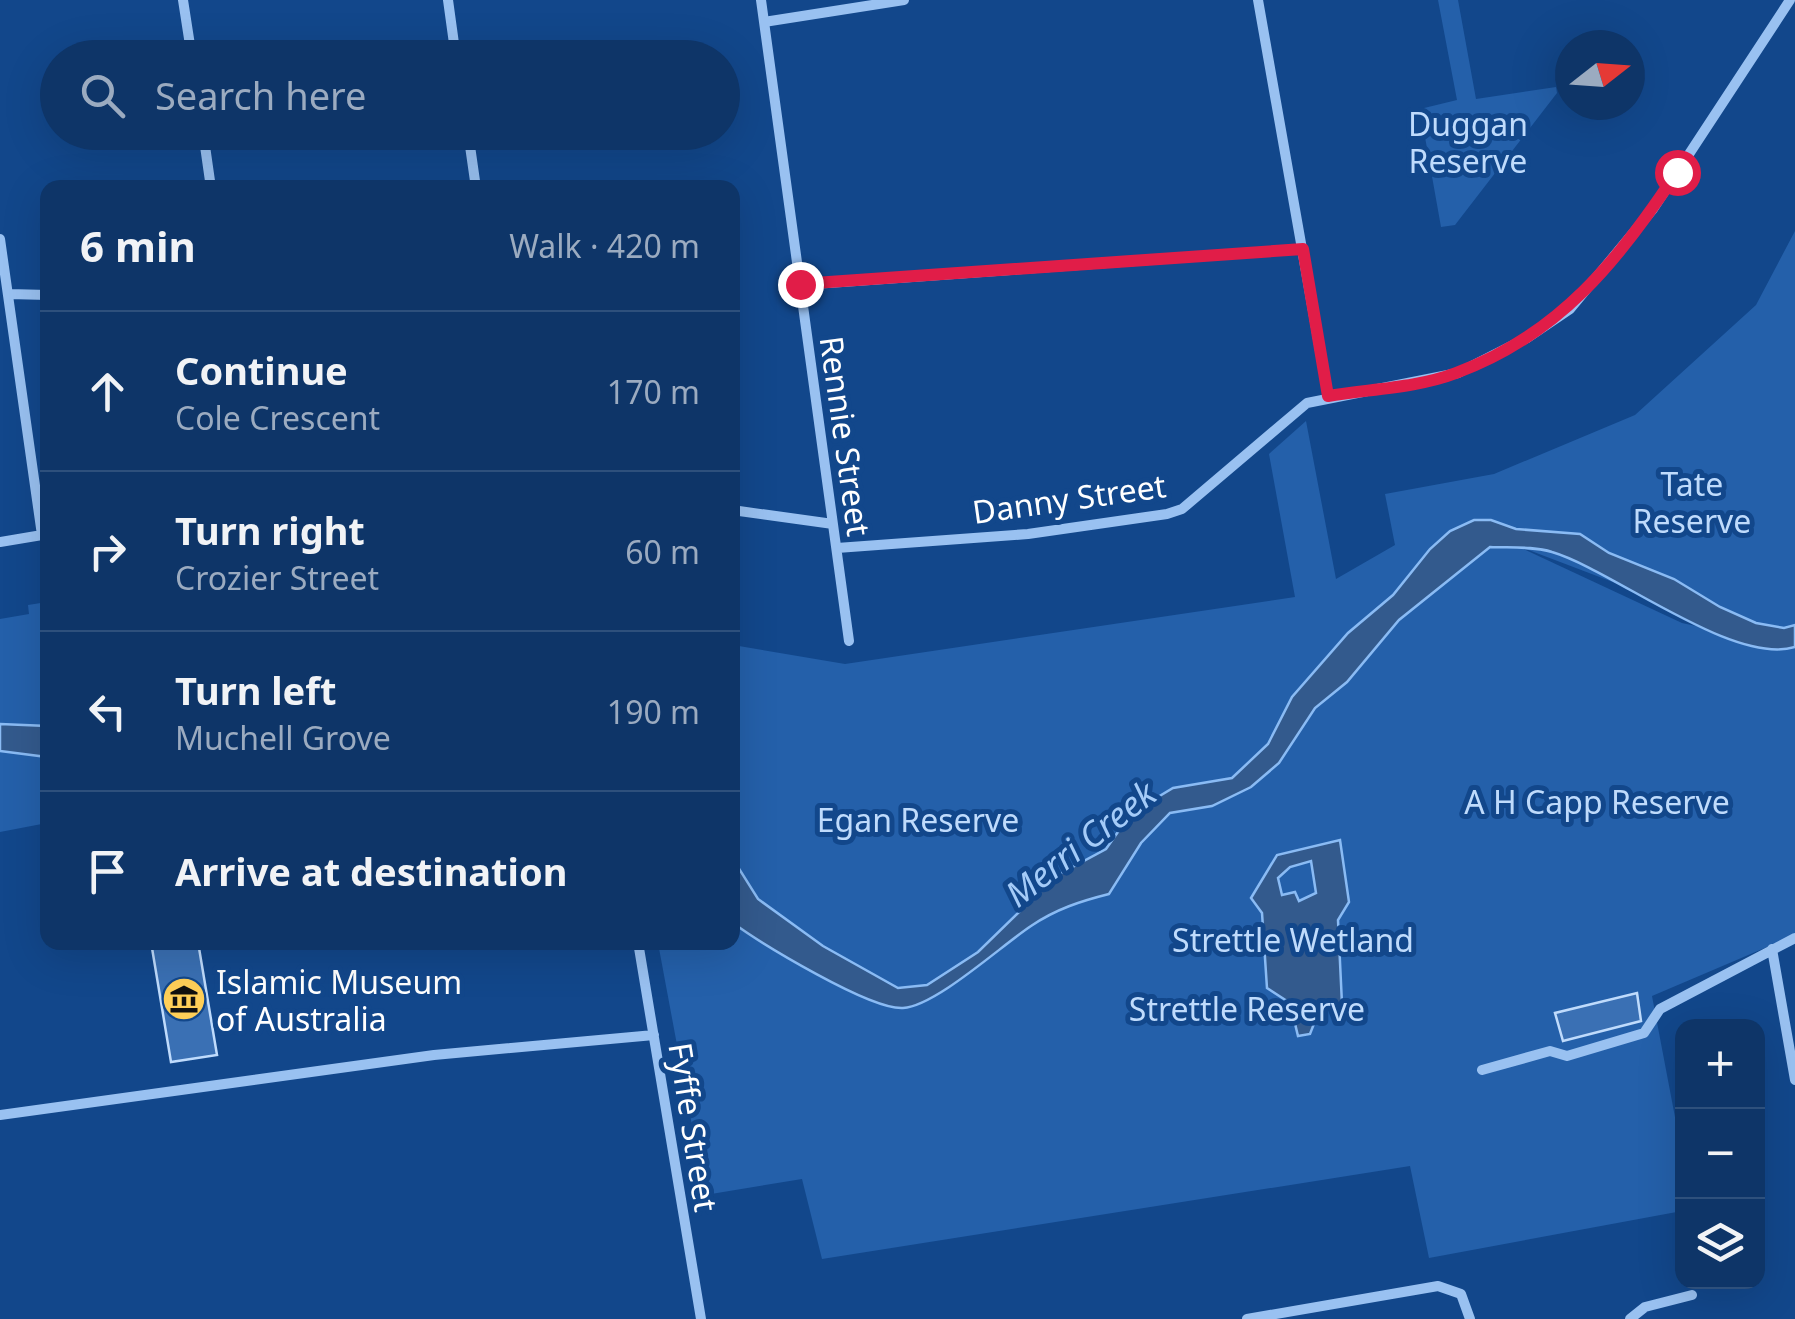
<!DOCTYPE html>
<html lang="en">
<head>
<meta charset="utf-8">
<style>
	:root { --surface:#0e3568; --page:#1c4071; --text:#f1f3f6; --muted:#9babc0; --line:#2e507c }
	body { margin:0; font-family:"Noto Sans",sans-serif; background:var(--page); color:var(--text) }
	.controls { position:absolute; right:30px; bottom:30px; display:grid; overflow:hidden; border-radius:20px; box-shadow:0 10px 40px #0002 }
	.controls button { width:90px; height:90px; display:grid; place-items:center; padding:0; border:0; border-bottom:2px solid var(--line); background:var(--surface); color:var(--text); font:50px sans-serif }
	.compass { position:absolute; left:1555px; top:30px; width:90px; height:90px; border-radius:50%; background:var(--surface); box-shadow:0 10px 40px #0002; rotate:73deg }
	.stop { position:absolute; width:30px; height:30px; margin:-22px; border:8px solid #e11d48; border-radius:50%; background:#fff }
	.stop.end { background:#e11d48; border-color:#fff; box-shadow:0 2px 10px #0008 }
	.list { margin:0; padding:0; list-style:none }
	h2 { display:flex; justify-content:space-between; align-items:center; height:130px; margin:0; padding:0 40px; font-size:42px }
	h2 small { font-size:32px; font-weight:400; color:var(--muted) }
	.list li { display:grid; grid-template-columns:65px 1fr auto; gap:30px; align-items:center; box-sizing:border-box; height:160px; padding:0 40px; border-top:2px solid var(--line) }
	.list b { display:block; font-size:38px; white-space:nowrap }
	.list p { margin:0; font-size:32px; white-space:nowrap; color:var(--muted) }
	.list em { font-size:32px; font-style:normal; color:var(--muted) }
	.icon { flex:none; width:55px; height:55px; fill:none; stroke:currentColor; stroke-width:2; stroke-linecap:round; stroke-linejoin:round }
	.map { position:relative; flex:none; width:1795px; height:1319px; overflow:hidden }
	.search { position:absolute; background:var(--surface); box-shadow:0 10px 40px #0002; left:40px; top:40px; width:700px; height:110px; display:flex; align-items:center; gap:25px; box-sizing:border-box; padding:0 35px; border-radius:55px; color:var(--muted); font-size:38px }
	.panel { position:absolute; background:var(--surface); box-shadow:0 10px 40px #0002; left:40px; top:180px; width:700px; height:770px; border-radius:20px }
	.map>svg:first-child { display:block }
</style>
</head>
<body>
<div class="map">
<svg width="1795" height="1319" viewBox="0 0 1795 1319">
	<rect width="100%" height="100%" fill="#12478b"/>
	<path fill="#2460aa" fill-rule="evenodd" d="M1438,0H1458L1476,99L1556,87L1557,93L1455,225L1441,227L1420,109L1457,100Z
		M1795,231V935L1652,996L1682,1154V1211L1429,1258L1410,1166L822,1259L802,1179L705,1195L658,943L732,942L733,645L845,664L1295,597L1269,454L1306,421L1336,579L1395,545L1385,494L1494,474L1635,415L1756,305ZM1513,544L1760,638V640L1682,623Z
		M47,602V823L0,832V619L29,614L28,605Z"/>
	<path fill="#335a8d" stroke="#8abbf4" stroke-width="2.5" fill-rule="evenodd" d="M1474,520H1491L1516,529L1580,534L1609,553L1674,579L1720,607L1756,623L1784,628L1795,625V647C1733,666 1613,570 1552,552C1534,546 1509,548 1490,547L1399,620L1347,682L1315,708L1279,763L1251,787L1212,806L1170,813L1141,843L1109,894C1081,901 1056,909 1031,926C1002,945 936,1006 903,1008C870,1010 762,944 733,923V859L758,899L823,946L898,988L927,985L978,952L1056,876L1106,849L1127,819L1143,806L1173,788L1232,778L1268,744L1292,697L1348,633L1393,595L1430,549L1450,531Z
		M0,724L47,726V757L0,751Z
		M1340,840L1349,902L1338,920L1342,1004L1319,1011L1310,1034L1298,1036L1290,1003L1267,988L1262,913L1251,898L1277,855ZM1311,861L1316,893L1299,901L1295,892L1282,895L1278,878L1290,867Z"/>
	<path fill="#3a70b4" stroke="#bfdbfc" stroke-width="2.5" d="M151,942H198L217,1055L171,1062Z
		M1637,993L1641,1021L1563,1041L1555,1013Z"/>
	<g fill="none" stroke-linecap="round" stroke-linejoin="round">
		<path stroke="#99c1f1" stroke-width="10" d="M183,0L192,58
			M448,0L456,58
			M761,0L849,641
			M1258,0L1328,396
			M764,22L904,0
			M203,132L211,188
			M468,132L476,188
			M0,239L42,535L0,542
			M800,285L1303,249
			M9,294L48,295
			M732,510L833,524
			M837,548L1028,534L1167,514L1182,509L1307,403L1458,373L1527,338L1570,309L1653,209L1790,0
			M638,942L701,1319
			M1772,949L1795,1080
			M1482,1070L1550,1051L1567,1056L1644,1033L1660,1009L1795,938
			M0,1115L434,1055L654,1035
			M1247,1319L1438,1286L1461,1294L1470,1319
			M1630,1319L1645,1307L1692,1295"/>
	</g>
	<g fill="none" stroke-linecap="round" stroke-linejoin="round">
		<path stroke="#e11d48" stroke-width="12" d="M800,284L1303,249L1328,396C1369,389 1417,388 1456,373C1559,335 1619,260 1677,172"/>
	</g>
	<defs>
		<g id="museum-disc" transform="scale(2.25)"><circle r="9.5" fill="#ffcf58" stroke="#12478b"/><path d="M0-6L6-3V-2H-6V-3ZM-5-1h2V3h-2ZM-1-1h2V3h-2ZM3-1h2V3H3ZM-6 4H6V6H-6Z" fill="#111"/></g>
	</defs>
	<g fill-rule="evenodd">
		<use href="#museum-disc" x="184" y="999"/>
	</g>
	<g text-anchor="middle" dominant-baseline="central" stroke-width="10" stroke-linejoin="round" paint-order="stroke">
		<g font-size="32" fill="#bfdbfc" stroke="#12478b">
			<text x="1468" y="123">Duggan<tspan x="1468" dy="37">Reserve</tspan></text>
			<text x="1692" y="483">Tate<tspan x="1692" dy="37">Reserve</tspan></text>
			<text x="1597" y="801">A H Capp Reserve</text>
			<text x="918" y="819">Egan Reserve</text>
			<text x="1293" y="939">Strettle Wetland</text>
			<text x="1247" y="1008">Strettle Reserve</text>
		</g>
		<g font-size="32" fill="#fff" stroke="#12478b">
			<text transform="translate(846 436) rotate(82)">Rennie Street</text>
			<text transform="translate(1069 498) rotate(-8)">Danny Street</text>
			<text transform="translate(694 1127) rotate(81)">Fyffe Street</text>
		</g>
		<g font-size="32" fill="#fff" stroke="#12478b" text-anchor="start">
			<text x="216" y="981">Islamic Museum<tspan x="216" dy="37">of Australia</tspan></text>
		</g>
		<g font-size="35" font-style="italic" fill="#a4cbf8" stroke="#12478b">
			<text transform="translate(1080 843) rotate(-38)">Merri Creek</text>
		</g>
	</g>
</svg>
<div class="controls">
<button>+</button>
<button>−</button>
<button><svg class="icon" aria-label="layers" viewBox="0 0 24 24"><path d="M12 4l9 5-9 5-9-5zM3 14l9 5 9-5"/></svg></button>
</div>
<svg class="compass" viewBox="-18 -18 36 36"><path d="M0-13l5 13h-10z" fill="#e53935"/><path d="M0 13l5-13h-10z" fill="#9babc0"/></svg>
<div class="stop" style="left:1677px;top:172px"></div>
<div class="stop end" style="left:800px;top:284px"></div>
<div class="search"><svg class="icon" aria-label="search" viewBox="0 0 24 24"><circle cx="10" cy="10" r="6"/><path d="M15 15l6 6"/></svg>Search here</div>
<section class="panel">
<h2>6 min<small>Walk · 420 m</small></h2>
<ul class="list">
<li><svg class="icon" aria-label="ahead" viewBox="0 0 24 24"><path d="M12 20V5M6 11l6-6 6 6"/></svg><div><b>Continue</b><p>Cole Crescent</p></div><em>170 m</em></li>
<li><svg class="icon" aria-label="right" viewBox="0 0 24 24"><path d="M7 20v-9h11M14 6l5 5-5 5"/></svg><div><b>Turn right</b><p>Crozier Street</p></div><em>60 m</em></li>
<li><svg class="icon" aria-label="left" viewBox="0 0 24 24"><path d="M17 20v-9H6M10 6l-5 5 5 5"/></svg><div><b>Turn left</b><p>Muchell Grove</p></div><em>190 m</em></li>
<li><svg class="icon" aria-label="arrive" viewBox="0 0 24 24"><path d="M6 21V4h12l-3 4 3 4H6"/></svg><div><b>Arrive at destination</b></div></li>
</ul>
</section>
</div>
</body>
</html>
